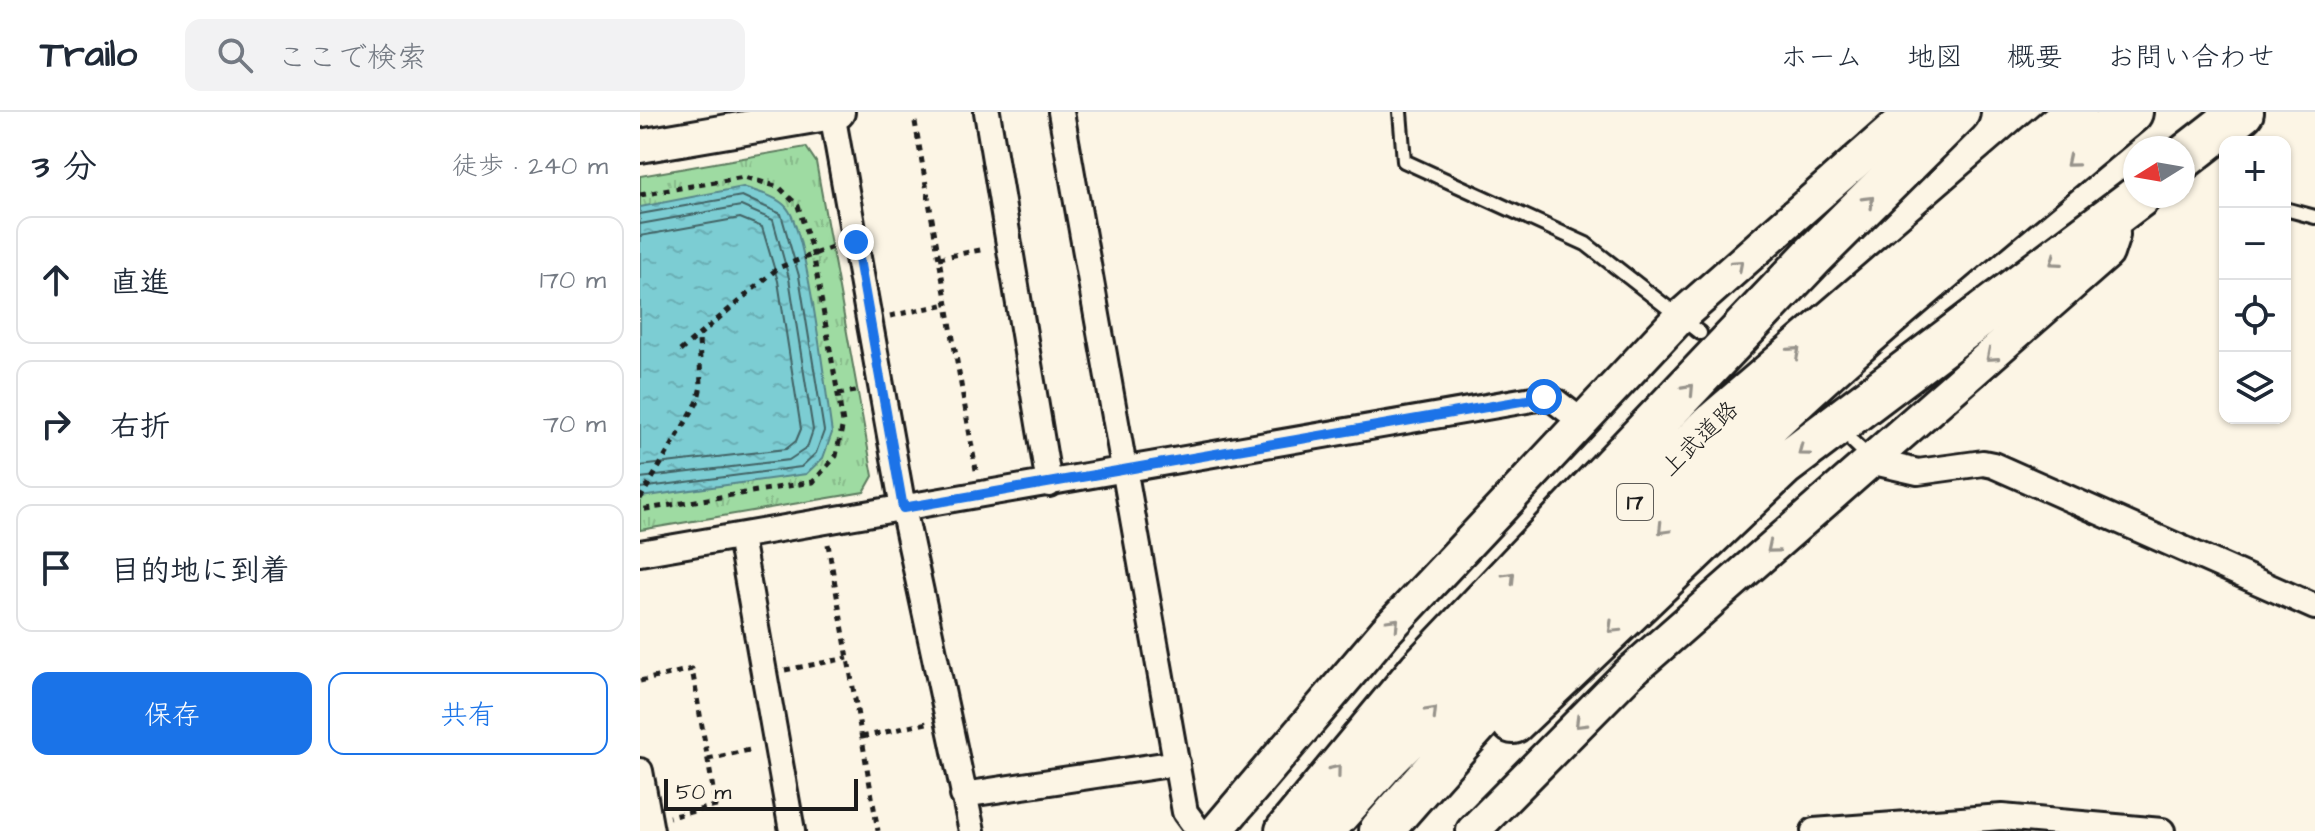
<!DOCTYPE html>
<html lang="ja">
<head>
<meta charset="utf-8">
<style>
	:root { --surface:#fff; --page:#f2f2f3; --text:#1f2937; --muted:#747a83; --line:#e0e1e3; --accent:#1a73e8 }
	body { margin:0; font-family:"Architects Daughter","Klee One",sans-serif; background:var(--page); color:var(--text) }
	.controls { position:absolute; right:24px; top:24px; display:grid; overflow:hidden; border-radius:16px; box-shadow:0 2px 6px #0004 }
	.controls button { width:72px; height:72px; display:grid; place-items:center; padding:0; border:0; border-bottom:2px solid var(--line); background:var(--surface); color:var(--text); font:40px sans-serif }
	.compass { position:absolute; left:1483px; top:24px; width:72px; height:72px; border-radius:50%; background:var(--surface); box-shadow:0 2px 6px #0004; rotate:259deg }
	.scale { position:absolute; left:24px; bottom:20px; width:194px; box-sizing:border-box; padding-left:8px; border:4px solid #1c1c1c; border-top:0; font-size:22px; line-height:28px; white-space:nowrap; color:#1c1c1c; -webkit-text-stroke:6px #fcf5e5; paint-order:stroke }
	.stop { position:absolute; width:24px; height:24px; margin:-18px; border:6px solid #1a73e8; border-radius:50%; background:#fff }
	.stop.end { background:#1a73e8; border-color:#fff; box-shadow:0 2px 8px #0008 }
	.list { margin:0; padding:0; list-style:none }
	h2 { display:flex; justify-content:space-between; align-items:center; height:104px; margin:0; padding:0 32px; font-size:34px }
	h2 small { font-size:26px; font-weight:400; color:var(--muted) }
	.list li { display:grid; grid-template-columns:52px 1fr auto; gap:24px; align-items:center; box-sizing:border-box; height:128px; margin:0 16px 16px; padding:0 16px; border:2px solid var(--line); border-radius:16px }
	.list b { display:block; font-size:30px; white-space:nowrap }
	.list em { font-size:26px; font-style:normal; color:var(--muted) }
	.actions { display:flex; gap:16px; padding:24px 32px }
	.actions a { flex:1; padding:18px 0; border:2px solid var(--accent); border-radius:16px; text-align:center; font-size:28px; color:var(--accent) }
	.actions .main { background:var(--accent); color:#fff }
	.icon { flex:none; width:44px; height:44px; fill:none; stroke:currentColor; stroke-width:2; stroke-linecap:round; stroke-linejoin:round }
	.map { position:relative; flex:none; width:1675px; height:719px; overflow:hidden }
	header { display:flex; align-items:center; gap:48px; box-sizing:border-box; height:112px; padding:0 40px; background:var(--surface); border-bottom:2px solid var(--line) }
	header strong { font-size:38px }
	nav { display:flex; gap:44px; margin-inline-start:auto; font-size:28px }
	.search { width:560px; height:72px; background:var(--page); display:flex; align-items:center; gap:20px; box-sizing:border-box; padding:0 28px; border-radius:16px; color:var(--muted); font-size:30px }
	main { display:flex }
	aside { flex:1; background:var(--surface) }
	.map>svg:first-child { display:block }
</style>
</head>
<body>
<header>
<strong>Trailo</strong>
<div class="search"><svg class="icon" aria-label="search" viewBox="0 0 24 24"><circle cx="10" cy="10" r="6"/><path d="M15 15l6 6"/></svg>ここで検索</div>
<nav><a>ホーム</a><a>地図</a><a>概要</a><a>お問い合わせ</a></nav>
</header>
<main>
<aside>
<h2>3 分<small>徒歩 · 240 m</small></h2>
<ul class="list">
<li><svg class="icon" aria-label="ahead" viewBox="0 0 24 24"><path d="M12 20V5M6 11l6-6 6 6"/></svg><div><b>直進</b></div><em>170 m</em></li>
<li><svg class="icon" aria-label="right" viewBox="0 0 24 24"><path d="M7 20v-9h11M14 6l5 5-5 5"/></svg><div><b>右折</b></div><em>70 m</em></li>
<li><svg class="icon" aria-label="arrive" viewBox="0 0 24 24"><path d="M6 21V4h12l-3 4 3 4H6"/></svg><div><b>目的地に到着</b></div></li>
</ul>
<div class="actions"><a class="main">保存</a><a>共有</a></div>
</aside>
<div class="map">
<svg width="1675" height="719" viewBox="0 0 1675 719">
	<defs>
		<pattern id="grass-tufts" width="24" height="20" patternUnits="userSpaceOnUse" patternTransform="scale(2)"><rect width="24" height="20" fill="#9edba2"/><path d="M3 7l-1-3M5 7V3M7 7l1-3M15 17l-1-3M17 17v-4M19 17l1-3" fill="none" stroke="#88bb8b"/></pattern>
		<pattern id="water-ripples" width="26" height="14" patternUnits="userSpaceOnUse" patternTransform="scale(2)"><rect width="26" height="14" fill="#7ccdd3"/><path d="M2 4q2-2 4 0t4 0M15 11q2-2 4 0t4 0" fill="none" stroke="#6bafb5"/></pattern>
	</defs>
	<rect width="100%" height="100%" fill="#fcf5e5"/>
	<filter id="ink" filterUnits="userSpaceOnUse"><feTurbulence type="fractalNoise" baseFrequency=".0125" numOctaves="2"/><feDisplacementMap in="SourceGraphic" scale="16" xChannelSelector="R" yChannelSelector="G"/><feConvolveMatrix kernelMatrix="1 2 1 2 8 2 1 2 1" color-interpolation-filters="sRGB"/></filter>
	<g filter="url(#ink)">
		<path fill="url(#grass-tufts)" stroke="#5d7c5f" stroke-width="2" d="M166,35L176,50L233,364L224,380L0,418V64Z"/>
		<path fill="url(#water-ripples)" stroke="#56868a" stroke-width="2" d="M103,75C117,80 137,84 147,96C167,119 186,282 192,321L183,346L166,362L0,385V95Z"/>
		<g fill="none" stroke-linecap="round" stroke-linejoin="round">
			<path stroke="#426365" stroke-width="2" d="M0,102L102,84L141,102L159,164L184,319L176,341L161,355L0,376
				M0,112L101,94L133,108L149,166L173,318L167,336L149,348L0,366
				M0,124L100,106L122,115L138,169L161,317L156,329L146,337L0,354"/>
			<g stroke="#1c1c1c" stroke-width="18">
				<path id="service" d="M760,0L764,49L946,132L1060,221
					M1645,97L1675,105
					M1213,330L1231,347"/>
			</g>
			<g stroke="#1c1c1c" stroke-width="30">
				<path id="minor" d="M347,0L409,372
					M421,0L545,700L559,719
					M192,1L263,396L332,719
					M1234,350L1278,360L1343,351L1353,353L1675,495
					M100,425L152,719
					M0,441L904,285L915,289L944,311
					M0,659L11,719
					M323,683L537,651
					M1174,719L1362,705L1522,719"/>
			</g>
			<g stroke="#1c1c1c" stroke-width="38">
				<path id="tertiary" d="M0,34L198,0
					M576,719L745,520L1040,205L1272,0
					M833,719L988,562L1467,141L1473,123L1472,107"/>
			</g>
			<g stroke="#1c1c1c" stroke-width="48">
				<path id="trunk" d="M1543,46L1602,0
					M873,610L1143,353L1499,84
					M647,719L780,558L1174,143L1318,0
					M682,719L742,652L1064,320L1435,0
					M741,719C848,596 960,476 1076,362C1207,233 1350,117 1491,0"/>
			</g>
			<path stroke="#1c1c1c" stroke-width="5" stroke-dasharray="6 6" stroke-linecap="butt" d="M275,10L336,358
				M0,83L104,65L139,75L158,94L173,141L203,311L196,344L173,370L0,398
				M299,146L345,137
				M250,204L307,192
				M40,239L138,156L192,135
				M198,282L221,278
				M0,387L57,291L61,274L59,225
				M188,432L238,719
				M145,558L208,546
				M0,569L52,557L76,694L29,705
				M222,625L287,611
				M68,647L114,637"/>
			<use href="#service" stroke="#fcf5e5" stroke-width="12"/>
			<use href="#minor" stroke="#fcf5e5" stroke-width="24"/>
			<use href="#tertiary" stroke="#fcf5e5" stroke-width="32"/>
			<use href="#trunk" stroke="#fcf5e5" stroke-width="42"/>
		</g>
		<defs><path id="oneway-chevron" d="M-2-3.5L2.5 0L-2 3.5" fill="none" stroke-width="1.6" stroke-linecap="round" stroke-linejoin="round" transform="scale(2)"/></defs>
		<g stroke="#97938b">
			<use href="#oneway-chevron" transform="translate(1431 50) rotate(140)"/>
			<use href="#oneway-chevron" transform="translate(1229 89) rotate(-45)"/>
			<use href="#oneway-chevron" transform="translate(1415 149) rotate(144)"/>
			<use href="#oneway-chevron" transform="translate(1098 153) rotate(-41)"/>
			<use href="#oneway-chevron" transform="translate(1155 240) rotate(-41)"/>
			<use href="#oneway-chevron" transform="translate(1351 244) rotate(139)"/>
			<use href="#oneway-chevron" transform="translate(1049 277) rotate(-47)"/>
			<use href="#oneway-chevron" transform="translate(1163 339) rotate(143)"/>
			<use href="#oneway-chevron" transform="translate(1023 417) rotate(134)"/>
			<use href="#oneway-chevron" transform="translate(1132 436) rotate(140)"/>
			<use href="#oneway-chevron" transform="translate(870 465) rotate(-46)"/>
			<use href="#oneway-chevron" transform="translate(754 511) rotate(-46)"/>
			<use href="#oneway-chevron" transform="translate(973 516) rotate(136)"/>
			<use href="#oneway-chevron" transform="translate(792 600) rotate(-46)"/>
			<use href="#oneway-chevron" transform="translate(940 611) rotate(135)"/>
			<use href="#oneway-chevron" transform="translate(696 658) rotate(-51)"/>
		</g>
	</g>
	<g fill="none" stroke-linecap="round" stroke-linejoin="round" filter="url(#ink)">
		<path stroke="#1a73e8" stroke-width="10" d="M216,130L263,396L904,285"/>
	</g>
	<g text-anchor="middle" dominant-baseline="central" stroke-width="6" stroke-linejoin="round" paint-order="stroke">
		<rect fill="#fcf5e5" stroke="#5f5d58" stroke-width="2" x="977" y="372" width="36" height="36" rx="6"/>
		<g font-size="22" font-weight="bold" fill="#1c1c1c">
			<text x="995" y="390">17</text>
		</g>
		<g font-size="24" fill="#1c1c1c" stroke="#fcf5e5">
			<text transform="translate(1060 327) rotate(-44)">上武道路</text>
		</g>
	</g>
</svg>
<div class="controls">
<button>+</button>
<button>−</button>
<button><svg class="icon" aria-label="locate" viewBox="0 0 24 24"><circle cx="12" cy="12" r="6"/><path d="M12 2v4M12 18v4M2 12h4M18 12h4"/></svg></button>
<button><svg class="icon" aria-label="layers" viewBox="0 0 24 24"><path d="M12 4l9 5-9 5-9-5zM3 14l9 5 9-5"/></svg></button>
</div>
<svg class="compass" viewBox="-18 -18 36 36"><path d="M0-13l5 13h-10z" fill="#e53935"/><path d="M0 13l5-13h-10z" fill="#747a83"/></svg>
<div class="scale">50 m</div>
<div class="stop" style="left:904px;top:285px"></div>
<div class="stop end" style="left:216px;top:130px"></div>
</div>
</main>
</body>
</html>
